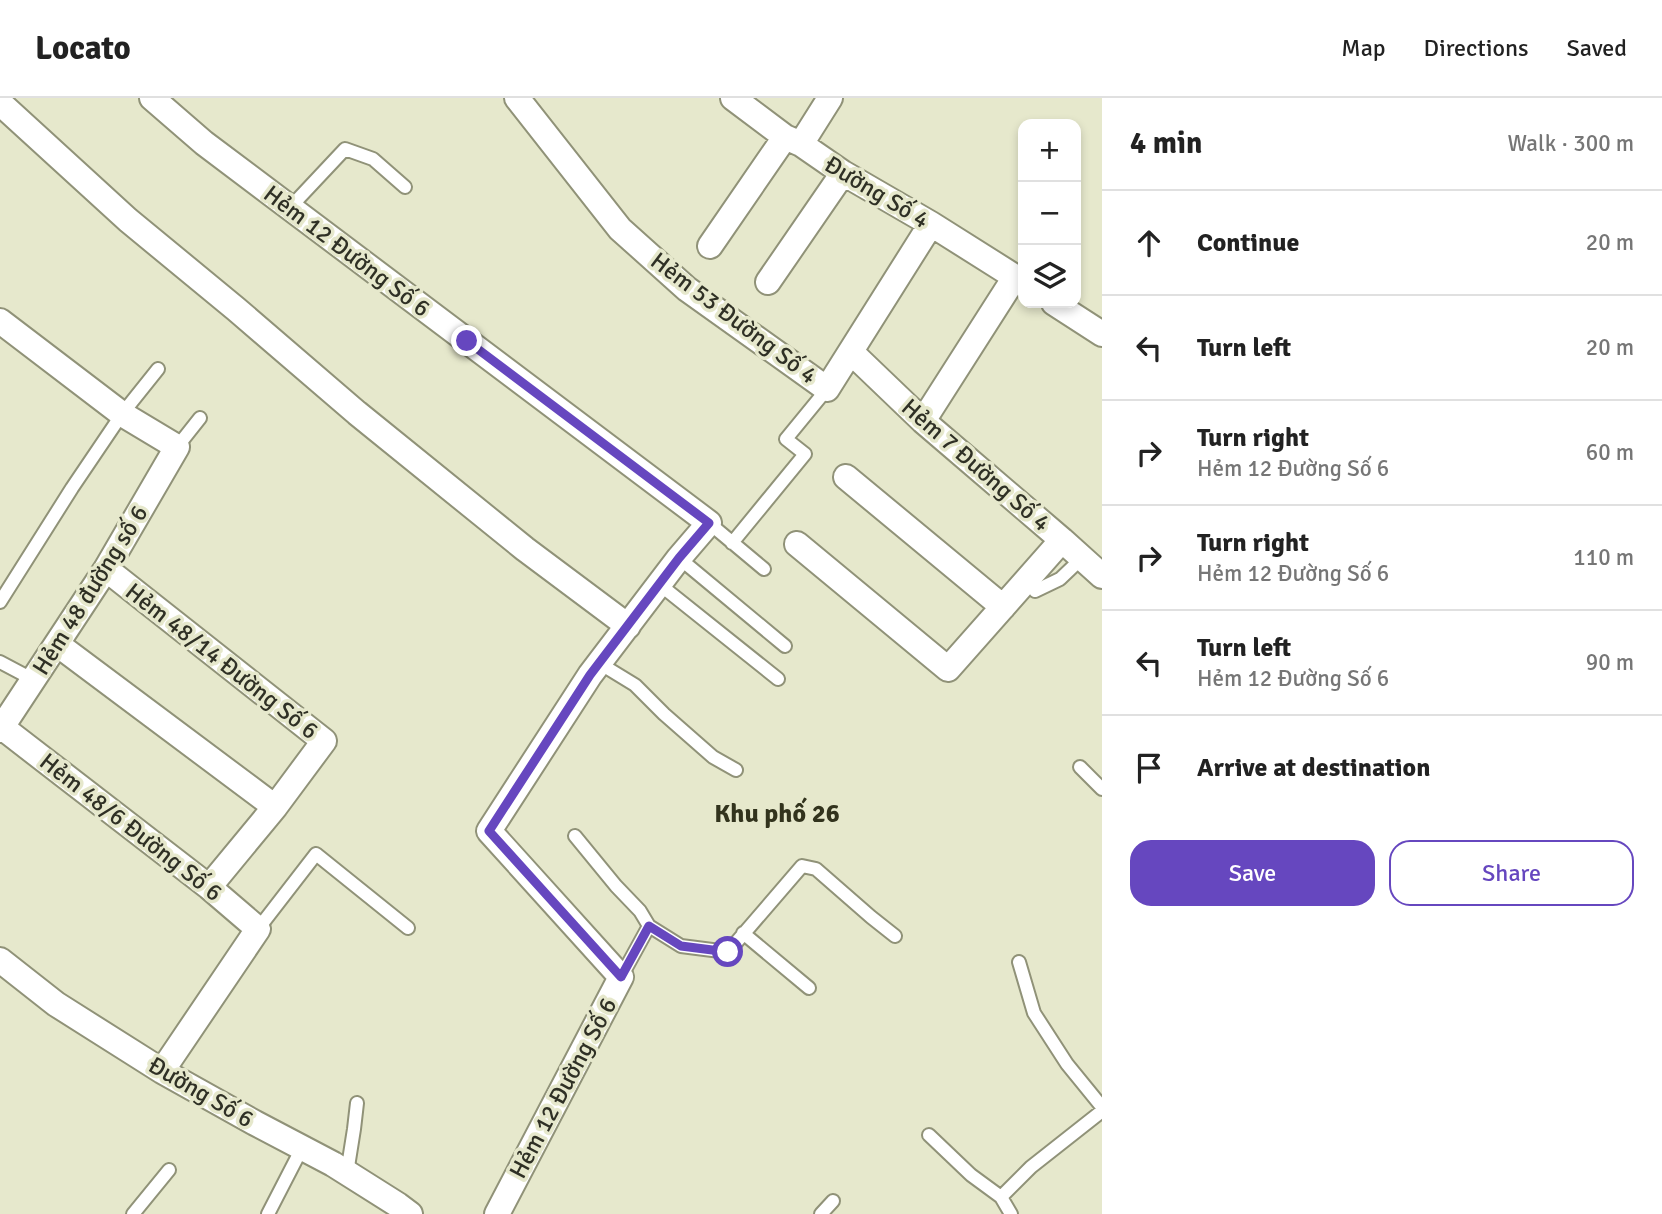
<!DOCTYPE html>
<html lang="en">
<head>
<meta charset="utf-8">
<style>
	:root { --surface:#fff; --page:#f2f2f2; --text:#222; --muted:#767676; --line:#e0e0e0; --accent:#6647bf }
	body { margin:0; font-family:Signika,sans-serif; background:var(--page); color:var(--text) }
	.controls { position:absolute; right:21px; top:21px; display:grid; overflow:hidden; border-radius:14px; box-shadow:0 4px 10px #0003 }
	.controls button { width:63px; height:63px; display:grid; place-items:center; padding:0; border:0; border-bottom:2px solid var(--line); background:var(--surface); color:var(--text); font:35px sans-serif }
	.stop { position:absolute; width:21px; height:21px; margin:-16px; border:5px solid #6647bf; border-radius:50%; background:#fff }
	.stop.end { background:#6647bf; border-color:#fff; box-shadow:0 2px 7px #0008 }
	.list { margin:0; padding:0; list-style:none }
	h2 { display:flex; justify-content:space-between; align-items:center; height:91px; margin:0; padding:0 28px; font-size:30px }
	h2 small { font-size:23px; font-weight:400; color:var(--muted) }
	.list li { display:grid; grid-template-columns:46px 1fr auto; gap:21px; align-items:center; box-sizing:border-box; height:105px; padding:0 28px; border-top:2px solid var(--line) }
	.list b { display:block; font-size:26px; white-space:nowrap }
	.list p { margin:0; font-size:23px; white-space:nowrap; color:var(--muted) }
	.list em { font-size:23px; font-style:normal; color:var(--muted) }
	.actions { display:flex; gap:14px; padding:21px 28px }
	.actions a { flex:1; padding:16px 0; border:2px solid var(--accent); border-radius:21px; text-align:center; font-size:24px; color:var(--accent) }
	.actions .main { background:var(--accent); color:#fff }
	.icon { flex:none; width:38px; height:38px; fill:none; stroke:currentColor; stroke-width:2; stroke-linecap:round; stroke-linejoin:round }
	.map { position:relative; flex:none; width:1102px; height:1116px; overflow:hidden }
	header { display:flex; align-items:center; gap:42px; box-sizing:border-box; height:98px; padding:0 35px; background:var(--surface); border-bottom:2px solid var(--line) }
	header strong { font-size:33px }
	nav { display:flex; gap:38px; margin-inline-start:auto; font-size:24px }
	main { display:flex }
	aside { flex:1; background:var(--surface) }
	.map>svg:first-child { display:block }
</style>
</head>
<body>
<header>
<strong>Locato</strong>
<nav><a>Map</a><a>Directions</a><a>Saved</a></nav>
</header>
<main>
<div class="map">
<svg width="1102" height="1116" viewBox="0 0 1102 1116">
	<rect width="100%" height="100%" fill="#e6e8cc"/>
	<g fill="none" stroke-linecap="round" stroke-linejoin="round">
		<g stroke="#909278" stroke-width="16">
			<path id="lane" d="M291,110L299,100L345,51L373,61L405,89
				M177,349L200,320
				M709,425L764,471
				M732,445L805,356L786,341L827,291
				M679,460L785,548
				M659,486L778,581
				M1035,493L1060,481L1082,460
				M0,504L72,390L122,316L158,271
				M0,564L34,582
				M599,565L635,587L664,616L713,659L736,672
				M1080,669L1102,691
				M575,738L616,788L640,813L649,828
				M258,831L316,756L408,830
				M743,835L809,890
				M1019,864L1034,915L1067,966L1102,1009
				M621,879L649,828L681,848L728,854L802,768L816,771L871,819L895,838
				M929,1037L971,1077L1001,1099
				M347,1075L354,1031L357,1005
				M133,1116L169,1072
				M268,1116L302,1050
				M821,1116L833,1103
				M1011,1116L1001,1099L1031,1069L1102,1013"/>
		</g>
		<g stroke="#909278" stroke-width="28">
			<path id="street" d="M152,0L204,45L709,425L679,460L590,577L489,733L621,879L497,1116
				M517,0L620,131L687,191L827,291L931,126
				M733,0L785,39L801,46L843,75L931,126L1023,184
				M0,5L128,122L236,211L357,315L525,451L628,528
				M801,46L830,0
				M710,148L785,39
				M768,184L843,75
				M1054,205L1102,236
				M0,223L122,316L177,349L106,471L0,632
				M851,254L923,323L1062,442L1102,478
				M923,323L1015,179
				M846,379L1003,509
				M797,446L948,571L1062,442
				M106,471L324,643L275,709L209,789
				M57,546L275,709
				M3,630L209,789L258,831L162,973
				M0,862L56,906L162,973L255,1025L333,1066L398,1107L410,1116"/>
		</g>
		<use href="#lane" stroke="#fff" stroke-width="12"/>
		<use href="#street" stroke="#fff" stroke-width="24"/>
	</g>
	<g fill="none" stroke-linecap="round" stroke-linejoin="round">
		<path stroke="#6647bf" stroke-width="9" d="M467,243L709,425L679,460L590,577L489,733L621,879L649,828L681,848L728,854"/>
	</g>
	<g text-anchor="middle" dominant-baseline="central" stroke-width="7" stroke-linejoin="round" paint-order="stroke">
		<g font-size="24" fill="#2f3025" stroke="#e6e8cc">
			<text transform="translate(877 94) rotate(31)">Đường Số 4</text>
			<text transform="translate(347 153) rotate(37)">Hẻm 12 Đường Số 6</text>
			<text transform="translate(734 220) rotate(37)">Hẻm 53 Đường Số 4</text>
			<text transform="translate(976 367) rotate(41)">Hẻm 7 Đường Số 4</text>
			<text transform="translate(90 492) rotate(-58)">Hẻm 48 đường số 6</text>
			<text transform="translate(222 563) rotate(38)">Hẻm 48/14 Đường Số 6</text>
			<text transform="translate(131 729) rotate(38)">Hẻm 48/6 Đường Số 6</text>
			<text transform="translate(563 990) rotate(-62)">Hẻm 12 Đường Số 6</text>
			<text transform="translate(201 994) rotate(30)">Đường Số 6</text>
		</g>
		<g font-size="26" font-weight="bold" fill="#32331d" stroke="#e6e8cc">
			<text x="777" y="716">Khu phố 26</text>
		</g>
	</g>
</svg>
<div class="controls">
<button>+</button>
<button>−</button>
<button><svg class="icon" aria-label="layers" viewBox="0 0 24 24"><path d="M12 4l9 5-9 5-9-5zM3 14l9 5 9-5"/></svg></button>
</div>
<div class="stop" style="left:728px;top:854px"></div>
<div class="stop end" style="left:467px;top:243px"></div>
</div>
<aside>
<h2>4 min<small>Walk · 300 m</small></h2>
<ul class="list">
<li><svg class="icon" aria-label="ahead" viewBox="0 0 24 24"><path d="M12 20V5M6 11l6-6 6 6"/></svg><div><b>Continue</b></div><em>20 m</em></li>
<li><svg class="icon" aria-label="left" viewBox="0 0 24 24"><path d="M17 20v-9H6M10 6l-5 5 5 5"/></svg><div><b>Turn left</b></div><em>20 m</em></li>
<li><svg class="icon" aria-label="right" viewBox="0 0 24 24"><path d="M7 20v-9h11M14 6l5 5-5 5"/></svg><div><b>Turn right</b><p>Hẻm 12 Đường Số 6</p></div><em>60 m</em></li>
<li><svg class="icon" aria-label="right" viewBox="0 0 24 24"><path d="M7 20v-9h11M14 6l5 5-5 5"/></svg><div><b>Turn right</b><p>Hẻm 12 Đường Số 6</p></div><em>110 m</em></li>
<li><svg class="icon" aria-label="left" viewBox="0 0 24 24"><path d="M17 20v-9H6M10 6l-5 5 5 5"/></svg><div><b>Turn left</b><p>Hẻm 12 Đường Số 6</p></div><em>90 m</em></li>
<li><svg class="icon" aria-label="arrive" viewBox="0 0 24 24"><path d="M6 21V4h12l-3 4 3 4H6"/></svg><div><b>Arrive at destination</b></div></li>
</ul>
<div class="actions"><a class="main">Save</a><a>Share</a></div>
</aside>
</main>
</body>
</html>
